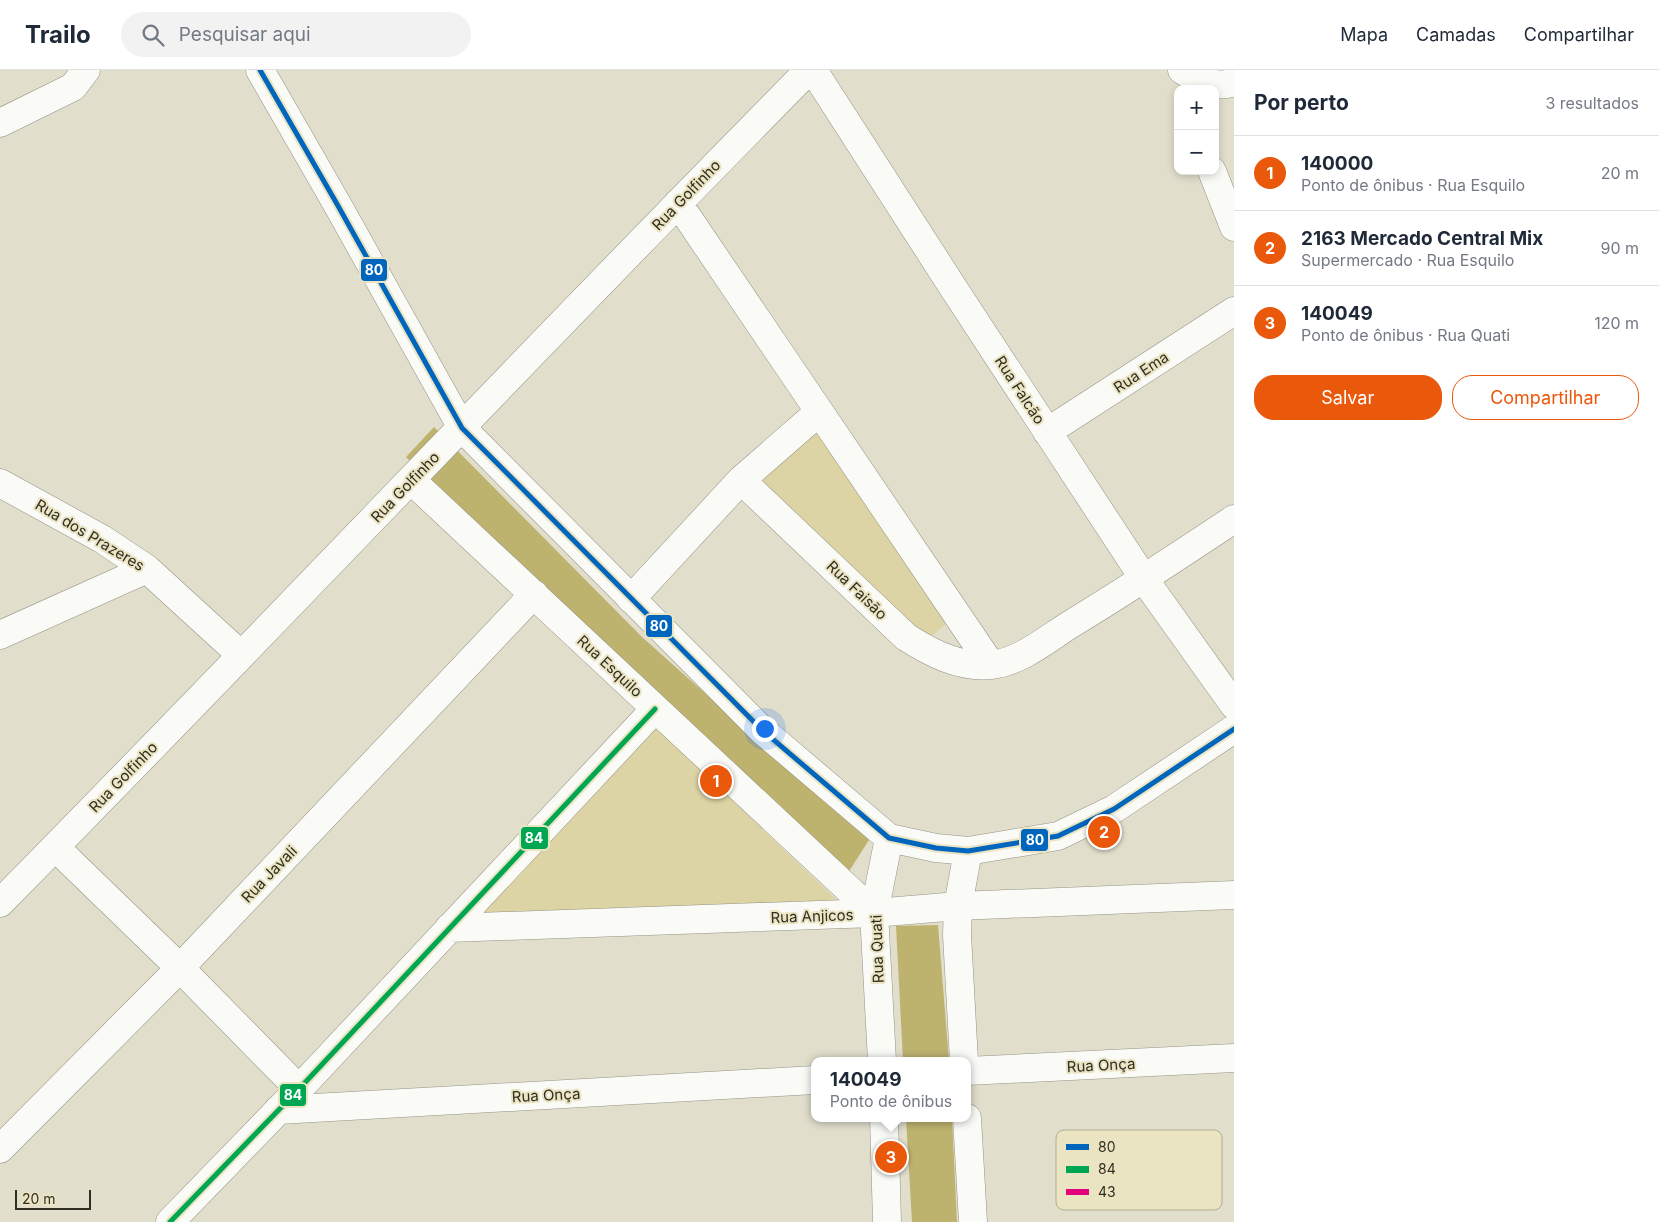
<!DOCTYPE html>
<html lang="pt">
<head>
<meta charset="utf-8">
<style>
	:root { --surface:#fff; --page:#f2f2f3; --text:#1f2937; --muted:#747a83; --line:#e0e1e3; --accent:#ea580c }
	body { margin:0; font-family:Inter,sans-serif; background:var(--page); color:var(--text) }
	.controls { position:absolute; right:15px; top:15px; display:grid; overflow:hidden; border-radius:10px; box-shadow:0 2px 8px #0003 }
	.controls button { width:45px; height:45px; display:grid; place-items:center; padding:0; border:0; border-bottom:1px solid var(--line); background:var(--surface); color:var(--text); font:25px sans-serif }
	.scale { position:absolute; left:15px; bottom:12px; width:76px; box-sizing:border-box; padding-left:5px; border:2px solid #302e21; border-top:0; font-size:14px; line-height:18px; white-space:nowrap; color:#302e21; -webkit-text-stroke:4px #eae4c3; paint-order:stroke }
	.you { position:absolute; left:764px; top:658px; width:18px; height:18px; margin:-12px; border:4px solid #fff; border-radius:50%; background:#1a73e8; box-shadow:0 0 0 8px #1a73e833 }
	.badge { display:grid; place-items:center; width:32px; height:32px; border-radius:50%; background:var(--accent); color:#fff; font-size:16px; font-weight:700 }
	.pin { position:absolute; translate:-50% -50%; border:2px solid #fff; box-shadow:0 1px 5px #0006 }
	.popup { position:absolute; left:811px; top:987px; width:160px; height:65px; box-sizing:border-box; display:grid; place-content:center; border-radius:10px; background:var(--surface); filter:drop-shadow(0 1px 4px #0005); font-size:16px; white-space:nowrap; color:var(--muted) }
	.popup b { font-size:19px; color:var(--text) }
	.popup::after { content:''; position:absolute; left:50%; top:100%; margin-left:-10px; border:10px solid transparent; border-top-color:var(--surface) }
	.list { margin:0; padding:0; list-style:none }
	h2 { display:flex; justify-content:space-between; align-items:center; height:65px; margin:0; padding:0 20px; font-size:21px }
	h2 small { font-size:16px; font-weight:400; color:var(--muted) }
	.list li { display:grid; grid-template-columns:32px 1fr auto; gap:15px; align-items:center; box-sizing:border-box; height:75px; padding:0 20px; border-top:1px solid var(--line) }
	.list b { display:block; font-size:19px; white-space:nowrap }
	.list p { margin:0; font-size:16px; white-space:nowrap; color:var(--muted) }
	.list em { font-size:16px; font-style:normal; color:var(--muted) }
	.actions { display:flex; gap:10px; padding:15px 20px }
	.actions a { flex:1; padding:11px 0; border:1px solid var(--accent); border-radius:20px; text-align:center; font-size:18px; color:var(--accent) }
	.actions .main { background:var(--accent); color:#fff }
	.icon { flex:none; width:28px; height:28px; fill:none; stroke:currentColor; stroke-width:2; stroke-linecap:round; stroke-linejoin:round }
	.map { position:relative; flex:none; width:1234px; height:1152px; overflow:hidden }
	header { display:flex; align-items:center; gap:30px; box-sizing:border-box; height:70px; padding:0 25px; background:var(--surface); border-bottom:1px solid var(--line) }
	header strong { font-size:24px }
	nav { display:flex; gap:28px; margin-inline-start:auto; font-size:18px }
	.search { width:350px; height:45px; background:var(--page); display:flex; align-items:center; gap:12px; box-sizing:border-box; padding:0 18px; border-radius:28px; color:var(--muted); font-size:19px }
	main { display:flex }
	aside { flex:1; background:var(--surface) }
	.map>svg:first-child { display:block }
</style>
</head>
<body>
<header>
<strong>Trailo</strong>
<div class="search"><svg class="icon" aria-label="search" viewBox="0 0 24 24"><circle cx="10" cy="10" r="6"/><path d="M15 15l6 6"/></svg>Pesquisar aqui</div>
<nav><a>Mapa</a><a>Camadas</a><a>Compartilhar</a></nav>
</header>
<main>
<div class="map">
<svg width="1234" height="1152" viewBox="0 0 1234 1152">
	<rect width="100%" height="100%" fill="#e1decc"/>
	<path fill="#dcd4a4" d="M817,355L946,554L927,570L761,413Z
		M651,653L844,837L471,852Z"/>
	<path fill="#beb26f" d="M434,357L642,567L869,770L846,806L497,477L406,387Z
		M938,855L949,991H903L896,856Z
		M906,1048H952L957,1152H912Z"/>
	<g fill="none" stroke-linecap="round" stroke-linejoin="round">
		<g stroke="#959385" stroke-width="29">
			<path id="minor" d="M260,0L337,134L462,358L762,660L889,768L936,778L968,781L1058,766L1114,739L1234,659
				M813,0L954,219L1144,509L1234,635
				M1182,0C1196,9 1217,19 1234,12
				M0,53L73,17L86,0
				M1212,101L1234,157
				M678,133L991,595
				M1047,362L1234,241
				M411,410L874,843
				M741,410L906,567C931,583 960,598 991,595C1020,592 1047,569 1071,554C1127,520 1180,485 1234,449
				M0,413L102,469L147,499L241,585
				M631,529L741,410L819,342
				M0,565L147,499
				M55,777L180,898L299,1019
				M0,833C272,557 537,275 809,0
				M449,858L874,843L958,836L1234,825
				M882,991L874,843L889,768
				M964,991L957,865L958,836L968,781
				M967,1001L1234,988
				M278,1040L815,1010
				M884,1048L887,1152
				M967,1048L973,1152
				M0,1079L180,898L534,524
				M170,1152L299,1019L655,639"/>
		</g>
		<use href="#minor" stroke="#fafaf7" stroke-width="28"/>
		<g stroke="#eae4c3" stroke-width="9">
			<path id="bus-1" d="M260,0L337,134L462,358L762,660L889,768L936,778L968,781L1058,766L1114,739L1234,659"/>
		</g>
		<g stroke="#eae4c3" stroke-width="9">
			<path id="bus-2" d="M170,1152L299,1019L655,639"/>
		</g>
		<use href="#bus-1" stroke="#0065bd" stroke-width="5"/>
		<use href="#bus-2" stroke="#00a651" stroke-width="5"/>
	</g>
	<g text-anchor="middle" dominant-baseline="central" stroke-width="4" stroke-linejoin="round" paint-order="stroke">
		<g font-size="15" fill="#302e21" stroke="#eae4c3">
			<text transform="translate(686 125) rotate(-46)">Rua Golfinho</text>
			<text transform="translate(1141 302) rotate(-33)">Rua Ema</text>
			<text transform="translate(1020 320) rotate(57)">Rua Falcão</text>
			<text transform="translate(405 417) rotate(-46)">Rua Golfinho</text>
			<text transform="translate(90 465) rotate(31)">Rua dos Prazeres</text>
			<text transform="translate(857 520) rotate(44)">Rua Faisão</text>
			<text transform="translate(610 596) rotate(43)">Rua Esquilo</text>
			<text transform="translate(123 707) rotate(-46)">Rua Golfinho</text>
			<text transform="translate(269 804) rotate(-46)">Rua Javali</text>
			<text transform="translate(812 846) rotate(-2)">Rua Anjicos</text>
			<text transform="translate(877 879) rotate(-92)">Rua Quati</text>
			<text transform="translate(1101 995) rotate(-3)">Rua Onça</text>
			<text transform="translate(546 1025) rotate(-3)">Rua Onça</text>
		</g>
	</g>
	<rect x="1056" y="1060" width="166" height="80" rx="8" fill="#eae4c3" stroke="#b2ad92" stroke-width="1"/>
	<rect x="1066" y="1074" width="23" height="6" fill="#0065bd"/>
	<rect x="1066" y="1096" width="23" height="7" fill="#00a651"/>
	<rect x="1066" y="1119" width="23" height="6" fill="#e5007d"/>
	<g font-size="14" fill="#302e21">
		<text x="1098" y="1082">80</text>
		<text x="1098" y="1104">84</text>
		<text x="1098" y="1127">43</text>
	</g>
	<g stroke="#eae4c3" stroke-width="2">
		<rect x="360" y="188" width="28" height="24" rx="5" fill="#0065bd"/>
		<rect x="645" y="544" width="28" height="24" rx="5" fill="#0065bd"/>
		<rect x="520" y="756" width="29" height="24" rx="5" fill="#00a651"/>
		<rect x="1020" y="758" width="29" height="24" rx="5" fill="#0065bd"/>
		<rect x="279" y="1013" width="28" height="24" rx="5" fill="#00a651"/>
	</g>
	<g font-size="14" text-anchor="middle" font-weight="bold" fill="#fff">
		<text x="374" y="205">80</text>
		<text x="659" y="561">80</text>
		<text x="534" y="773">84</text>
		<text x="1035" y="775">80</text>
		<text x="293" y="1030">84</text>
	</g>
</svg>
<div class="controls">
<button>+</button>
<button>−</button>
</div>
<div class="scale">20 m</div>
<div class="you"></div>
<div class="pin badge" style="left:716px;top:711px">1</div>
<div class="pin badge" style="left:1104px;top:762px">2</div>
<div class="pin badge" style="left:891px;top:1087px">3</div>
<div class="popup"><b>140049</b>Ponto de ônibus</div>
</div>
<aside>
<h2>Por perto<small>3 resultados</small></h2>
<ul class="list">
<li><span class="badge">1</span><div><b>140000</b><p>Ponto de ônibus · Rua Esquilo</p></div><em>20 m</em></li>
<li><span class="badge">2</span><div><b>2163 Mercado Central Mix</b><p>Supermercado · Rua Esquilo</p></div><em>90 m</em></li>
<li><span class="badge">3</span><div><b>140049</b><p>Ponto de ônibus · Rua Quati</p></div><em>120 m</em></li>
</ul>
<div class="actions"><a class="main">Salvar</a><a>Compartilhar</a></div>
</aside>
</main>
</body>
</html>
